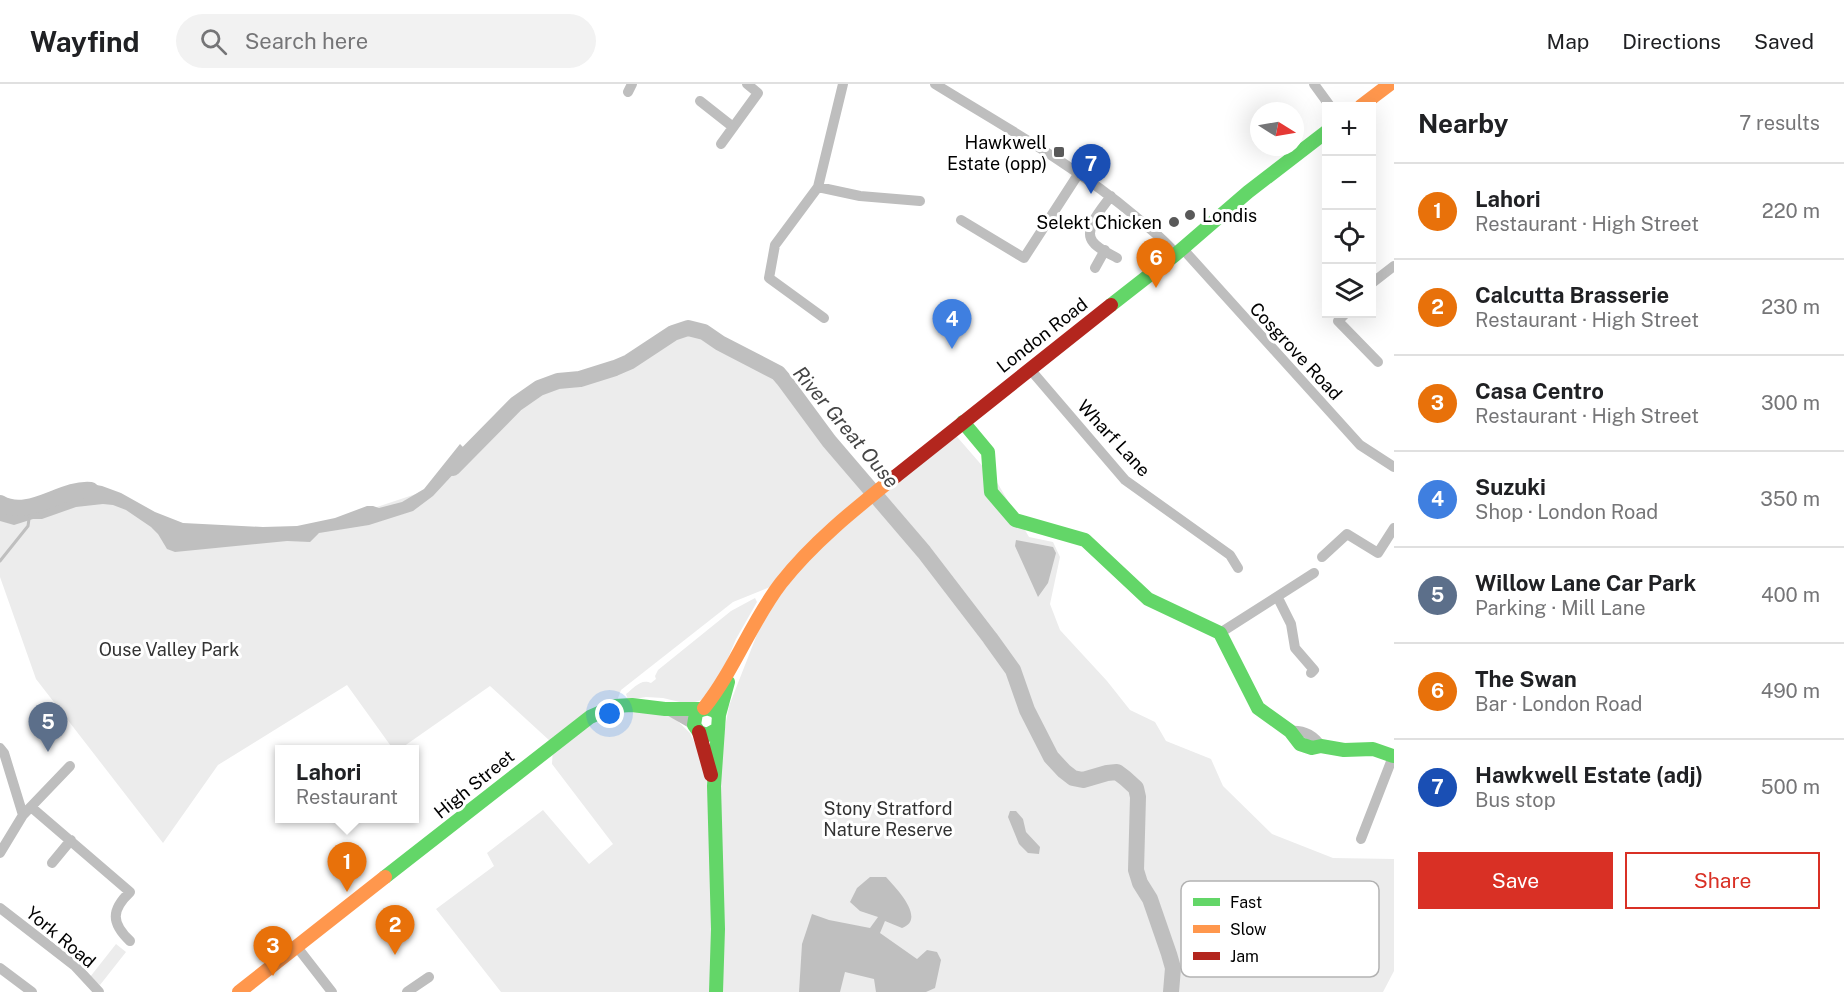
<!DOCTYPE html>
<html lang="en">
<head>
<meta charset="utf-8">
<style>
	:root { --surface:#fff; --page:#f2f2f2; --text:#202124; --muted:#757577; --line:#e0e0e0; --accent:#d93025 }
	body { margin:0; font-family:"Public Sans",sans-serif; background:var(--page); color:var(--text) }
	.controls { position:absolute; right:18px; top:18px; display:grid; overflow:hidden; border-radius:0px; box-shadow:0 6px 24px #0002 }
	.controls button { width:54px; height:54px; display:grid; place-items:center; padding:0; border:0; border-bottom:2px solid var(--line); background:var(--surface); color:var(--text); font:30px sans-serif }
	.compass { position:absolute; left:1250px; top:18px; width:54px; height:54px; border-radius:50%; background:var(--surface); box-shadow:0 6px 24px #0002; rotate:101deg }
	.you { position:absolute; left:610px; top:630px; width:21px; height:21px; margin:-15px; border:4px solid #fff; border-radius:50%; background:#1a73e8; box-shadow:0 0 0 9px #1a73e833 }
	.badge { display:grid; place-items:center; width:39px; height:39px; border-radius:50%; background:var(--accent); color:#fff; font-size:20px; font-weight:700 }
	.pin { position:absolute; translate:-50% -50px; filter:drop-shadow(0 2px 3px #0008) }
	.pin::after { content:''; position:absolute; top:32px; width:21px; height:18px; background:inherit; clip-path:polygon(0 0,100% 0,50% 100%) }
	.popup { position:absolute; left:275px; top:661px; width:144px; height:78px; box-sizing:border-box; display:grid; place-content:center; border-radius:0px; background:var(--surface); filter:drop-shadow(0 2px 4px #0005); font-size:20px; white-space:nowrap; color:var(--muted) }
	.popup b { font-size:22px; color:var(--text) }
	.popup::after { content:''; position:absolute; left:50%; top:100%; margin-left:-12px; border:12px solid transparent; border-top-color:var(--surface) }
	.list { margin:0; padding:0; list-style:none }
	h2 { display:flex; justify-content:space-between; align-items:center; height:78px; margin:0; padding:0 24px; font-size:26px }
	h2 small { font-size:20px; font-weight:400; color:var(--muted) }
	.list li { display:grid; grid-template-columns:39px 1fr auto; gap:18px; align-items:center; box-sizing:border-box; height:96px; padding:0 24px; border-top:2px solid var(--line) }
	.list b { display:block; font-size:22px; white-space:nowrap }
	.list p { margin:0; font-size:20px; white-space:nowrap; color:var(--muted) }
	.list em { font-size:20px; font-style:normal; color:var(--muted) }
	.actions { display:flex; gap:12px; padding:18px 24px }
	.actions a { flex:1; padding:14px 0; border:2px solid var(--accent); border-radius:0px; text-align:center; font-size:21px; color:var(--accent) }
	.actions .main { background:var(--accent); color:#fff }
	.icon { flex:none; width:33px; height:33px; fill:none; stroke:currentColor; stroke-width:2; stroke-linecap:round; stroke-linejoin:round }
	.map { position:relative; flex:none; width:1394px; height:908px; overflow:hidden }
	header { display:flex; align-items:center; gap:36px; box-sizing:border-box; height:84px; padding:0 30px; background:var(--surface); border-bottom:2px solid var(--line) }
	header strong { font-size:28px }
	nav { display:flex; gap:33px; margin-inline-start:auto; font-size:21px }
	.search { width:420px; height:54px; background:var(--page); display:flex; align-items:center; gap:15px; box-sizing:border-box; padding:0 21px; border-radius:33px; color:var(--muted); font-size:22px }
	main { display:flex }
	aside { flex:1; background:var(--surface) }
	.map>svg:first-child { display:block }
</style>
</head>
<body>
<header>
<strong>Wayfind</strong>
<div class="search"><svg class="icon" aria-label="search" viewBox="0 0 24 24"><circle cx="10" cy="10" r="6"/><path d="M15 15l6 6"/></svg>Search here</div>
<nav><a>Map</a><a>Directions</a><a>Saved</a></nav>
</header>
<main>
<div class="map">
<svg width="1394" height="908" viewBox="0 0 1394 908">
	<rect width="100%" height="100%" fill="#fff"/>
	<path fill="#ececec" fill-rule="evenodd" d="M691,250L737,263L784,295L824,360L870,412L952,347L998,400L1029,453L1053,458L1060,473L1050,520L1060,546L1107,597L1130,626L1155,638L1166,657L1211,675L1223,702L1272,750L1333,774L1394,775V887L1383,908H501L436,825L494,782L487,769L543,726L589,780L613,760L552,680L553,663L550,657L490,602L400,665H393L347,601L218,681L163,759L36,595L0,493V434L98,409L193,444L308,446L425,407L516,320ZM780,499L774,507L729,622L724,649L703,677L690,649L665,625L615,622L621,606L733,518Z
		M755,514L757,518L736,555L718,598L705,615L688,620L663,614L646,613L628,616L626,610C634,604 641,594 651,599L656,595L655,592L658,586L731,527Z
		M116,860L126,868L100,901L90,893Z"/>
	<path fill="#bfbfbf" d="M460,360L471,371L433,412L413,427L369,441L319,449L310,458L287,457L175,468L167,465L158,450L151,443L126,426L113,421L103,420L76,423L42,435H33L14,441L0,437V418L22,425L40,423L47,420L61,416L67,413L72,406L91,400L102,402L121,409L155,428L183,439L263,443L297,442L335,434L367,422H373L379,424L402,418L424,405Z
		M1016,456L1053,463L1056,469L1048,499L1038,513L1015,462Z
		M1010,727H1016L1023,735L1026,748L1040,763L1039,770L1028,769L1019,760L1008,733Z
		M870,793H886C895,803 927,835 902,844L885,837L880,849L917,875L927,866L937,868L941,876L935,904L926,908H876L874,895L845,888L840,908H799L802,860L812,830L829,836L870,844L878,833L860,827L850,818L857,804Z"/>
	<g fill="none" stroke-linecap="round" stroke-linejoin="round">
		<path stroke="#bfbfbf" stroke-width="3" d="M0,477L28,442L29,435"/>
		<path stroke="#bfbfbf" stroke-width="16" d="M453,384L516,320L539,304L558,297L580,295L615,284L629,278L673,249L688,244L704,248L720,259L778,289L784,296L829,357L924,468L990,554L1013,586L1027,626L1051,673L1064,687L1073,694L1083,696L1107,689L1117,688L1125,694L1136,704L1138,713L1136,786L1140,799L1150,815L1169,870L1173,884L1171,908
			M0,419C29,436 61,403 91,406"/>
		<path stroke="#bebebe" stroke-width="10" d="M935,0C1003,42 1074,81 1135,132C1149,144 1164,155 1176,170
			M1314,0L1330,22
			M628,8L632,0
			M700,17L733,43
			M721,60L758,9L747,0
			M818,103L860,112L920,117
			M1111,112C1104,122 1082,145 1093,158C1098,165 1110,170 1117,174
			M961,136L1024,174L1079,89
			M1182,164L1360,361L1394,383
			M1095,184L1105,166
			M1372,199L1394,182
			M1345,230L1338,237L1378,278
			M824,234L769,194L775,161L818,103L843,0
			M1029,284L1125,396L1230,471L1238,484
			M1322,473L1347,450L1378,469L1394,444
			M1278,514L1291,540L1295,564L1314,586L1311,589
			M1220,549L1314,489
			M666,625L694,641
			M1290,647C1303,646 1313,650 1321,662
			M0,664L4,669L23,731
			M31,723L130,808C111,826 111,839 130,857
			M1361,755L1394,670
			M0,769L23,731L70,682
			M52,779L71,756
			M0,824L75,882L99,908
			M297,863L332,908
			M0,884L32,908
			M407,908L429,893"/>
		<path stroke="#63d668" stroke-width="14" d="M1111,221L1175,171L1248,108L1326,48
			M963,338L988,368L991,408L1015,436L1085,456L1148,515L1220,549L1258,624L1290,647L1300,660L1312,664L1321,662L1344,666L1373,665L1393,672
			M719,631C712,623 704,623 696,629L694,641L699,648L707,651L718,645L719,631L728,598
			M385,793L590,633L615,622L632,621L665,625H701
			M716,908L718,845L714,702L718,645"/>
		<path stroke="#ff974d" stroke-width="14" d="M1361,22L1390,0
			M704,624C735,585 751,538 781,499C813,458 856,424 896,392
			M239,908L385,793"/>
		<path stroke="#b3261e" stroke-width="14" d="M896,392L1111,221
			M699,648L711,691"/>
	</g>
	<g fill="#595959" stroke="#fff" stroke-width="2">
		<rect x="1053" y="62" width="12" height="12" rx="3"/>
		<circle cx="1190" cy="131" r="6"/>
		<circle cx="1174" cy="138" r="6"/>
	</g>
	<g text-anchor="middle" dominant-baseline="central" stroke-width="6" stroke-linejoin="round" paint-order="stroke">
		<g font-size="18" fill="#000" stroke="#fff" text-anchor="end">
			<text x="1047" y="58">Hawkwell<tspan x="1047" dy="21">Estate (opp)</tspan></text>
			<text x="1202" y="131" text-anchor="start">Londis</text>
			<text x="1162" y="138">Selekt Chicken</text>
		</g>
		<g font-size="18" fill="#000" stroke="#fff">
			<text transform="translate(1042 251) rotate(-38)">London Road</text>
			<text transform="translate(1296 267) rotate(47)">Cosgrove Road</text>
			<text transform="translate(1114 354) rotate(47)">Wharf Lane</text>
			<text transform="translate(474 700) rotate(-39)">High Street</text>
			<text transform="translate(61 853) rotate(40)">York Road</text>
		</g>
		<g font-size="18" fill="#333" stroke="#fff">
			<text x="169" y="565">Ouse Valley Park</text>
			<text x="888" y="724">Stony Stratford<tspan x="888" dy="21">Nature Reserve</tspan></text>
		</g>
		<g font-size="20" font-style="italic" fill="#444" stroke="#fff">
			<text transform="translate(846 343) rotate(50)">River Great Ouse</text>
		</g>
	</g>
	<rect x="1181" y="797" width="198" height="96" rx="9" fill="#fff" stroke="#b2b2b2" stroke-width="1.5"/>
	<rect x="1193" y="814" width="27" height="8" fill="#63d668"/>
	<rect x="1193" y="841" width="27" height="8" fill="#ff974d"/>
	<rect x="1193" y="868" width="27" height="8" fill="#b3261e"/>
	<g font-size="16" fill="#000">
		<text x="1230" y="824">Fast</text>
		<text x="1230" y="851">Slow</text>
		<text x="1230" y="878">Jam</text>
	</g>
</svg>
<div class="controls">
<button>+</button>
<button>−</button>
<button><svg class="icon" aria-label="locate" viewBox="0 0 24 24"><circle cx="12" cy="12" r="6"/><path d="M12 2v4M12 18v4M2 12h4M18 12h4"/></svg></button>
<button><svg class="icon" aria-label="layers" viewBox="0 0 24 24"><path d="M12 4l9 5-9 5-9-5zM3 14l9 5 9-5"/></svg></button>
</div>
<svg class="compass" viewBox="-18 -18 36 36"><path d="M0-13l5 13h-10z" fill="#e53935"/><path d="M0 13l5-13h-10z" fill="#757577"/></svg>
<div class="you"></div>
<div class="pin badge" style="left:347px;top:808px;background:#e8710a">1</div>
<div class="popup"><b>Lahori</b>Restaurant</div>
<div class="pin badge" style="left:395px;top:871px;background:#e8710a">2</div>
<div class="pin badge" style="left:273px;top:892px;background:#e8710a">3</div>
<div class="pin badge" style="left:952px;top:265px;background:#3f7fe0">4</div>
<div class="pin badge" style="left:48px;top:668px;background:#5c6f8a">5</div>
<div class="pin badge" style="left:1156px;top:204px;background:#e8710a">6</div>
<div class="pin badge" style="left:1091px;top:110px;background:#1a4fb4">7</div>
</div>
<aside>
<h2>Nearby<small>7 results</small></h2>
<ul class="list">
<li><span class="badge" style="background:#e8710a">1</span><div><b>Lahori</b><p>Restaurant · High Street</p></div><em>220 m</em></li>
<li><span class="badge" style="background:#e8710a">2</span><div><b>Calcutta Brasserie</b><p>Restaurant · High Street</p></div><em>230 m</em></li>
<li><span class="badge" style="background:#e8710a">3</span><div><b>Casa Centro</b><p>Restaurant · High Street</p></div><em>300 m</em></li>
<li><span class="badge" style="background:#3f7fe0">4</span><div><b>Suzuki</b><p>Shop · London Road</p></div><em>350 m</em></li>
<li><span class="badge" style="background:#5c6f8a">5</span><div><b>Willow Lane Car Park</b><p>Parking · Mill Lane</p></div><em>400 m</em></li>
<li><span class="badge" style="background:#e8710a">6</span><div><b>The Swan</b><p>Bar · London Road</p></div><em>490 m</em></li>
<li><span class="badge" style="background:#1a4fb4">7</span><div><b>Hawkwell Estate (adj)</b><p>Bus stop</p></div><em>500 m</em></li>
</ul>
<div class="actions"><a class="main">Save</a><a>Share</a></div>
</aside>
</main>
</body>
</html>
